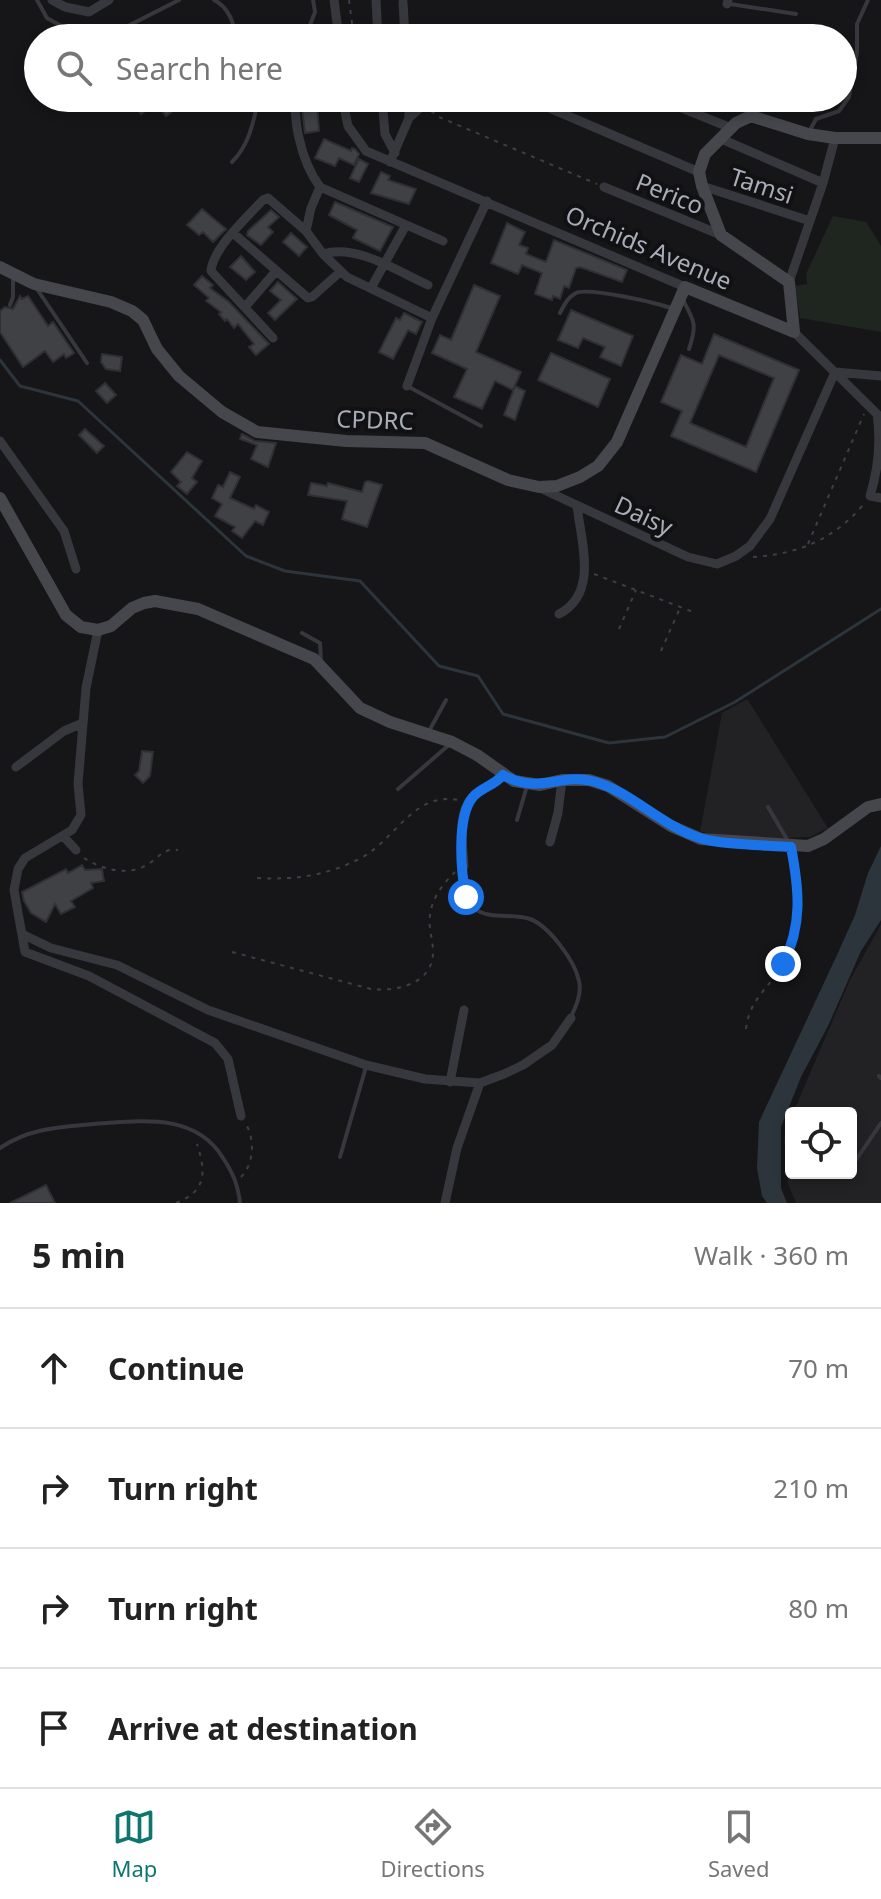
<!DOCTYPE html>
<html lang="en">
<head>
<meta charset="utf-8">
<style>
	:root { --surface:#fff; --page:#f6f6f6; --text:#222; --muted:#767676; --line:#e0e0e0; --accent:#0f766e }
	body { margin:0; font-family:"Noto Sans",sans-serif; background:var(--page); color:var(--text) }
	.controls { position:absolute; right:24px; bottom:24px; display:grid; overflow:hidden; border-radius:8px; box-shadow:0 4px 12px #0003 }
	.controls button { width:72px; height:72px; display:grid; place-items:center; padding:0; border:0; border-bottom:2px solid var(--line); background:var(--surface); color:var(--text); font:40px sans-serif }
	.stop { position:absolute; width:24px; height:24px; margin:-18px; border:6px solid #1a73e8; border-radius:50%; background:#fff }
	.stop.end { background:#1a73e8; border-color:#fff; box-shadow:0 2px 8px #0008 }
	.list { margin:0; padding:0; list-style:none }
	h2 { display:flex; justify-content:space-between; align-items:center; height:104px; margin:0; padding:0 32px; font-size:34px }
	h2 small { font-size:26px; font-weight:400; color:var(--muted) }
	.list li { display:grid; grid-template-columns:52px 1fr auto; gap:24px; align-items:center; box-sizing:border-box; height:120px; padding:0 32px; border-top:2px solid var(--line) }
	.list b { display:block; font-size:30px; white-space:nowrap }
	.list em { font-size:26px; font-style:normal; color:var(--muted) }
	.icon { flex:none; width:44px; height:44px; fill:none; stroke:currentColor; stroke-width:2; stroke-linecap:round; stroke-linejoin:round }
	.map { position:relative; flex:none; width:881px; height:1203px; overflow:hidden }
	.search { position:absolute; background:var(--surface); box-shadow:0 4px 12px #0003; left:24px; right:24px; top:24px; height:88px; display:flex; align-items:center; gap:20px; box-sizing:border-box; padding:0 28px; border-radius:44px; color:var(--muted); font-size:30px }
	.sheet { height:584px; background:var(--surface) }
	nav { display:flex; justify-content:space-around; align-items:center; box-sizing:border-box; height:112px; border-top:2px solid var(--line); background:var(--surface); font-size:22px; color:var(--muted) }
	nav a { display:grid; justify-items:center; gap:4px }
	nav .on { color:var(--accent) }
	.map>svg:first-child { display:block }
</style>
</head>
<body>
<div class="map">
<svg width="881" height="1203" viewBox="0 0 881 1203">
	<rect width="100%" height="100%" fill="#161618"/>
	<path fill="#222225" d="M747,699L753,708L828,828L810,837L784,838L773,842L700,832L722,713Z
		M881,924V1203H796L788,1184L784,1137L791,1118V1173H851V1113H793L850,980Z"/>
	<path fill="#1e261f" d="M833,216L866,222L881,246V332L800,318L795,286L807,284L806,274Z"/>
	<path fill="#2c353c" d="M881,846V920L861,951L828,1026L801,1077L781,1127V1188L787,1203H767L762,1196L757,1168L759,1122L837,955L855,915L868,873Z"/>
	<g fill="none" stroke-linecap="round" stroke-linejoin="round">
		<path stroke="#2c353c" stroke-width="3" d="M0,360L20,386L78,401L246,556L285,571L360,581L439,666L478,676L503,714L609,743L665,737L735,702L881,609"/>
	</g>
	<path fill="#404145" stroke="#303034" stroke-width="2" fill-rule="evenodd" d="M140,98H171L178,107L166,116L156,102L141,114L133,104Z
		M317,106L319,131L305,133L302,108Z
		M324,139L351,151L352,148L355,149L359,154L354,165L339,158L335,166L315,158Z
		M359,159L368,164L359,182L350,178Z
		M381,172L390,176L388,180L416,189L409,204L371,193Z
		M335,202L393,227L380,251L353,238L357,230L329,215Z
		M202,209L226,229L213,242L203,232L199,235L187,225Z
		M271,210L279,217L268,227L273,232L261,245L247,235L248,231Z
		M507,223L525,232L519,245L528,248L526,254L546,262L554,240L627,270L622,282L580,267L576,268L569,288L564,286L560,299L553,296L552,300L535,294L542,273L522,265L518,274L491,263Z
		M291,233L307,247L299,256L283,242Z
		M241,256L255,272L246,280L230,267Z
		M202,276L213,285L210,288L229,302L269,344L256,355L249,347L254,344L238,324L234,328L227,319L225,321L219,314L221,312L206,301L209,298L194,285Z
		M278,282L297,299L275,320L268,313L281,300L270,291Z
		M474,285L500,296L476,352L521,372L513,390L495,381L482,409L454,397L467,369L432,353L440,335L451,340Z
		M20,296L22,299L28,296L48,326L53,322L74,353L66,358L64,354L53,362L45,351L23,367L0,332V311L5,307L13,309Z
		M571,310L633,336L621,366L600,357L605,347L583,338L578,348L558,340Z
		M404,313L422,322L416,334L408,330L393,359L379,352L396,318L400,320Z
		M714,334L799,370L756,472L671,436L682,411L661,402L681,355L702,364ZM719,355L774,378L746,447L690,423Z
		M551,353L610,379L598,407L538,380Z
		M102,354L122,357L120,371L106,369L101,362Z
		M105,383L116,395L107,403L96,391Z
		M515,386L525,391L515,420L504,415Z
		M85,429L104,446L97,453L79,435Z
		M242,434L255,441L276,443L268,467L251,459L257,445L240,439Z
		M187,452L202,461L192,478L197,482L187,494L177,486L181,482L171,472Z
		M230,472L240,477L230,498L254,509L256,505L269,512L263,525L255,521L242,538L232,531L235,527L215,516L222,504L212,498L218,485L223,487Z
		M368,481L382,485L367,527L342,519L347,501L308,495L311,483L327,486L328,483L362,492L365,482Z
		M142,751L153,752L150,776L143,783L135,775L139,771Z
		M82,865L85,870L102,869L104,881L91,883L93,888L71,901L75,907L61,914L55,904L46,922L31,913L24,901L22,892L66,869L68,873Z
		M46,1185L55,1203H10Z"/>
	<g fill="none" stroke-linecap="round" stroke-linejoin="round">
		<path stroke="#3d3f44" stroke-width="2" stroke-dasharray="4 6" stroke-linecap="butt" d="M349,0L354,38
			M431,111L439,117L597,184
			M808,544L864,414
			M753,557C799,554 834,539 863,505
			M594,574L696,613
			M619,629L636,590
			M661,651L680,608
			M84,858C102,870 131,877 150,863C160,856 164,848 178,850
			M257,878C295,880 326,876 361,858C395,840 414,791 459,800
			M232,952L371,989C396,992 433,984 433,952C433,940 428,927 430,915C432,898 443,884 455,872
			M746,1029C749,1004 761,995 775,976C802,941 801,899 793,857
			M241,1177C254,1164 255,1140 246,1124
			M176,1203C207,1191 206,1172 197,1144"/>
		<path stroke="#37383d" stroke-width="4" d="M37,0L47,18L70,31L81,33L122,29L179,0
			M214,0C228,7 235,23 235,38
			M730,4L796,14
			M305,38L315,12L313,0
			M809,132L816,119L839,111L849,97L857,52V24L868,0
			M232,162C250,144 253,122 259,98
			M37,289L87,363
			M683,300C695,322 697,325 689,349
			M10,305L13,297V277
			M560,313C564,305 568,297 576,293C589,287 658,303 673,309
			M409,387L481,426
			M302,633L320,643L321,661
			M428,733L446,700
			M398,789L450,744
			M768,807L788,841
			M517,820L527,786
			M464,868C464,882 462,900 475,909C490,920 513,913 530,919C549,926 575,961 579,981C582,993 576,1006 571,1017
			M879,1076L881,1078
			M0,1148C29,1128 60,1127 94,1124C140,1121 195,1112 223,1158C233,1173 238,1185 240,1203
			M340,1157L366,1067
			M856,1160L881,1123"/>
		<path stroke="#37383d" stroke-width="9" d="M52,0L65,7L89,12L109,0
			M334,0L339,38
			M376,0L378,38
			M403,2L405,38
			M727,4L728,0
			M489,38L494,31L511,38
			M292,98C297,111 295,124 299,138C303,156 309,172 320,187L443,241
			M342,98L348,126L366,151L685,287
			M382,98L385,134L395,153
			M408,98L409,118
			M526,98L699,172
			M657,98L731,128
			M719,138L823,183
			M390,162L409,118L431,98
			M702,186L810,221
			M604,187L721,235
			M306,231L311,208L320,187
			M233,233L308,298L312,297L340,272
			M323,254C357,244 397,271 428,285
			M789,282L823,183L835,138
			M371,288L406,225
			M245,307L276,271
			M794,332L877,414C881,441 878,470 870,496L881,498
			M273,338L211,271C213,248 247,217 263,200L268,198L306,231L323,254L347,277L432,318
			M835,372L881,376
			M407,386L432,318L487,201
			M0,441L64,531L76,569
			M540,488L688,557L717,564L736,556L750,546L770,519L835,372
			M559,614C599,594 581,541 577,506
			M98,630L86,688L78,784L81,815L72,830L25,858L18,869L14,890L25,952L89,976L215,1043L228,1059L241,1116
			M16,767L64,731L83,723
			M63,836L76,850
			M550,842L558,813L562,780
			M464,866C463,843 455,809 477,793C487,786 495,785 503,775
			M24,935L51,948L117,965L208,1010L366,1065L425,1079L480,1083L504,1074L523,1065L552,1045L571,1018
			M450,1082L464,1010
			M445,1203L457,1148L480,1083"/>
		<path stroke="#45474d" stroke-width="12" d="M0,267L34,284L111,302L132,311L143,320L157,349L179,376L222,412L257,432L346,441L425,443L508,480L539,487L557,486L580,477L598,466L617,442L685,287L794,332L789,282L721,235L702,186L699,172L705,154L736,123L751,116L808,134L835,138H881
			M0,498L66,615L81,627L98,630L111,626L132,608L144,603L155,601L198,609L314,659L360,708L390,722L452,742L477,755L514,781L540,785L562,780H589L608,786L671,826L701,839L808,846L824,839L868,807L881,804"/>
	</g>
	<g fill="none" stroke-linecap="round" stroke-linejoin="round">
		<path stroke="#1a73e8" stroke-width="10" d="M466,897C461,872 456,817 473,797C481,787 494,786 503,775C539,795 559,773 592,781C631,791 661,826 700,838C721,845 766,845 791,847C799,889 803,925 783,964"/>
	</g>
	<g text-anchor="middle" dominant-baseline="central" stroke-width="8" stroke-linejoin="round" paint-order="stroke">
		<g font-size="24" fill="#a8adb8" stroke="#111113">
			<text transform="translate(762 185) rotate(18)">Tamsi</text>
			<text transform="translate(670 193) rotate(22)">Perico</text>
			<text transform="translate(649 247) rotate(23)">Orchids Avenue</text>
			<text transform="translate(375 419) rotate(2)">CPDRC</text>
			<text transform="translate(644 515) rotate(25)">Daisy</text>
		</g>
	</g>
</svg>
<div class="controls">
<button><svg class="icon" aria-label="locate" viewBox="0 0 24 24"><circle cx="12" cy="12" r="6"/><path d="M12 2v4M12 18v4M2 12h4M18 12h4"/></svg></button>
</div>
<div class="stop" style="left:466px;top:897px"></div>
<div class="stop end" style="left:783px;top:964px"></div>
<div class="search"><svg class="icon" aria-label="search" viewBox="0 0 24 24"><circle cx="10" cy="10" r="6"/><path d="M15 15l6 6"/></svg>Search here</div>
</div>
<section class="sheet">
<h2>5 min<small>Walk · 360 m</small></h2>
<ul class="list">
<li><svg class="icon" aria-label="ahead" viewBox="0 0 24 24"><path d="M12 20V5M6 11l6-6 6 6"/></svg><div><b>Continue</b></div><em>70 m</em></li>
<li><svg class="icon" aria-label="right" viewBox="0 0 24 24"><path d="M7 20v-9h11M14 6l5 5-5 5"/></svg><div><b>Turn right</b></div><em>210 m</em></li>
<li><svg class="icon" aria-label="right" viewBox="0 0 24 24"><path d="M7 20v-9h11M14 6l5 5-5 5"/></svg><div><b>Turn right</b></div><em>80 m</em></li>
<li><svg class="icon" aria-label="arrive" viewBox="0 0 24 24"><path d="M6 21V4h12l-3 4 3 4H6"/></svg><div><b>Arrive at destination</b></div></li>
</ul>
</section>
<nav>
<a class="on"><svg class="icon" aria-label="map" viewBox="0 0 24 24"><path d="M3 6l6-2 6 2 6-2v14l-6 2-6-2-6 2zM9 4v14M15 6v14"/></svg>Map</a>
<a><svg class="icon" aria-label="directions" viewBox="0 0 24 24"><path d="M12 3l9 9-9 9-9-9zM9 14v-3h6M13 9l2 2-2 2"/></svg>Directions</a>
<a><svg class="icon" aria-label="saved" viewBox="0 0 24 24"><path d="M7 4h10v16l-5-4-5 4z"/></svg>Saved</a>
</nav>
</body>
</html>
